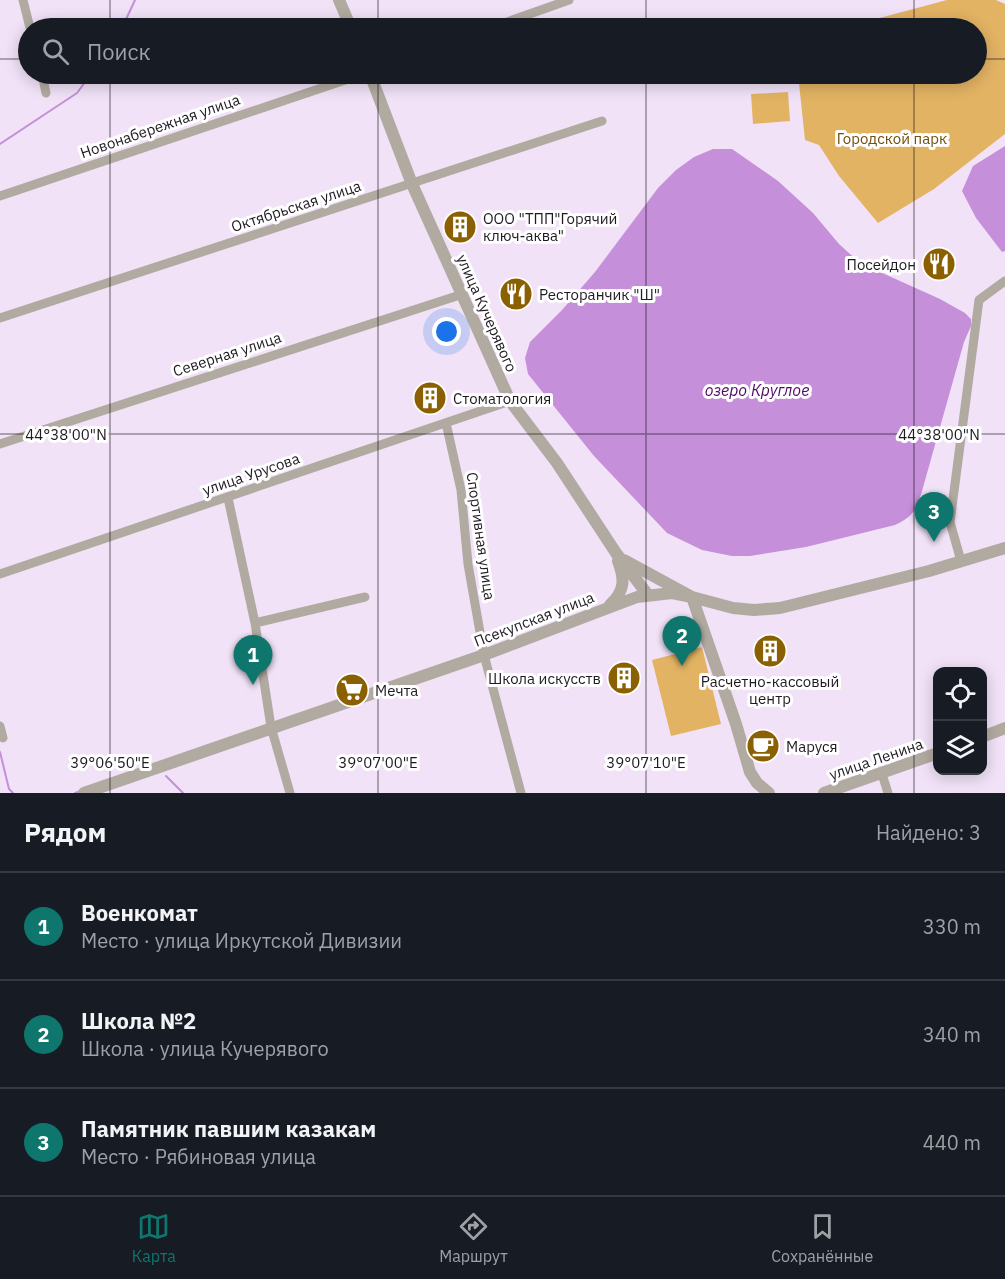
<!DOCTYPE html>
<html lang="ru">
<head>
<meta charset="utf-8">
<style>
	:root { --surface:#171b24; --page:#242831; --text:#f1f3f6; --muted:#9ea1a6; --line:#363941; --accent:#0f766e }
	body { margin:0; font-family:"IBM Plex Sans",sans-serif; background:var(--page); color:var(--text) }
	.controls { position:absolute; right:18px; bottom:18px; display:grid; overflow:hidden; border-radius:12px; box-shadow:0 3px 15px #0003 }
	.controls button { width:54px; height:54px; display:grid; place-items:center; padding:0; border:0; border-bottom:2px solid var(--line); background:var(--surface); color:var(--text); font:30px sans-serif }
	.you { position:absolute; left:447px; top:332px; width:21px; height:21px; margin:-15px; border:4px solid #fff; border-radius:50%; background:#1a73e8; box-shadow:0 0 0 9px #1a73e833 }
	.badge { display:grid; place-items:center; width:39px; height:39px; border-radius:50%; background:var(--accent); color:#fff; font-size:20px; font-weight:700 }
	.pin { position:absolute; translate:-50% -50px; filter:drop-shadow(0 2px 3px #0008) }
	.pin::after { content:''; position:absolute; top:32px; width:21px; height:18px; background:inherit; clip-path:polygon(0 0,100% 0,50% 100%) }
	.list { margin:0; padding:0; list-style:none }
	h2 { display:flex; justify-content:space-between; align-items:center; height:78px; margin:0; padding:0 24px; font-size:26px }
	h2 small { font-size:20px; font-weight:400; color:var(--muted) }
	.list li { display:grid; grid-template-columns:39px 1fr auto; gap:18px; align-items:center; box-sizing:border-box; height:108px; padding:0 24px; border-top:2px solid var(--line) }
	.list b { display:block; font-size:22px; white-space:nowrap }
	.list p { margin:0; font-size:20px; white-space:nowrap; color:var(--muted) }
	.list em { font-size:20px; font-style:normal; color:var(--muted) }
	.icon { flex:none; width:33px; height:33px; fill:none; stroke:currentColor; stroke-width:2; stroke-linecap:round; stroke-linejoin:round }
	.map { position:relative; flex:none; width:1005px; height:793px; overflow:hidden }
	.search { position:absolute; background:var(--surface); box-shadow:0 3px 15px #0003; left:18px; right:18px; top:18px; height:66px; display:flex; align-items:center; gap:15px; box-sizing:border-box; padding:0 21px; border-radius:33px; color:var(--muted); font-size:22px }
	.sheet { height:402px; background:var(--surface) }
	nav { display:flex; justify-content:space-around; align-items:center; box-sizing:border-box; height:84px; border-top:2px solid var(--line); background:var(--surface); font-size:16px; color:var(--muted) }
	nav a { display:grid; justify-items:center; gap:3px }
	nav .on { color:var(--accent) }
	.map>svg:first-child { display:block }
</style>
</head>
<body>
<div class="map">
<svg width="1005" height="793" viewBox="0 0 1005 793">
	<rect width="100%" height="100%" fill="#f1e2f7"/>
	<path fill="#e3b364" d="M947,0H996L1005,4V134L934,189L878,223L839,176L819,145L805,140L798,74H976V28H842Z
		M788,92L790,121L753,124L751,94Z
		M702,647L721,724L671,736L652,660Z"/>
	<path fill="#c58fd9" d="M1005,146V251L1002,252L976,218L962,191L973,166Z
		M713,149H732L778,181L813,213L839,244L860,263L940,299L965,313L971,319V326L964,342L922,491C916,510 914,516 895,525L806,547L750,556H732L702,550L667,533L594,456L528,374L525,358L530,342L562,310L595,272L658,188L676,170L694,157Z"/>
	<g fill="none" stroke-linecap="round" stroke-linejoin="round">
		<path stroke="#c58fd9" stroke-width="2" d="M122,28L135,0
			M0,144L77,93L91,74
			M0,752L9,789L13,793
			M166,776L183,793
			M75,793L81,791"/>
		<path stroke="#b1aaa1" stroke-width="9" d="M23,0L30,28
			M490,28L569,0
			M42,74L46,93
			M0,196L363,74
			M0,318L602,121
			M446,423L461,490L468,564L484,655L521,793
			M0,444L463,294
			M228,498L255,623L271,727L290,793
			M961,561L950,522L979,300L1005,281
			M0,574L510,401
			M255,623L365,597
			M0,726L3,738
			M882,774L888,793"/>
		<path stroke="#b1aaa1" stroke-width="12" d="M339,0L351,28
			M370,74L412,184L510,401L557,463L616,553L648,595
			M624,560L692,597L736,724L750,772L757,783L769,793
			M610,605C625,591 625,579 618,561
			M982,737L1005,728
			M84,793L484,655L637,597L672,593L692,597L733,608L754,610L780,608L929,571L1005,548
			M824,793L938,753"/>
	</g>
	<path fill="none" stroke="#1f1a22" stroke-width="1.5" stroke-opacity="0.45" d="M110,0V28M378,0V28M646,0V28M914,0V28M0,59H28M976,59H1005M110,74V793M378,74V793M646,74V793M914,74V793M0,434H1005"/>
	<defs>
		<g id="building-disc" transform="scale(1.725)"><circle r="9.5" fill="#8b6002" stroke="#fff"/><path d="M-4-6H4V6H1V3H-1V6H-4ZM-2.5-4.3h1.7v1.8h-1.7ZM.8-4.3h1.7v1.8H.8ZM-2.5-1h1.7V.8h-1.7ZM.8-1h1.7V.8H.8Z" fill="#fff"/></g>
		<g id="restaurant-disc" transform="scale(1.725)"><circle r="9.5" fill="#8b6002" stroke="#fff"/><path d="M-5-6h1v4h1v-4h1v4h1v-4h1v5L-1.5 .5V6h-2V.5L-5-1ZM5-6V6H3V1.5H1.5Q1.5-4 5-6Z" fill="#fff"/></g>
		<g id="supermarket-disc" transform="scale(1.725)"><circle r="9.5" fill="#8b6002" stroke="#fff"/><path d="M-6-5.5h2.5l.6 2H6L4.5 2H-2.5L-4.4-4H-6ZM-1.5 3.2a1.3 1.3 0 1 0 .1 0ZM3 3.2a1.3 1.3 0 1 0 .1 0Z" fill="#fff"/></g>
		<g id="cafe-disc" transform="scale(1.725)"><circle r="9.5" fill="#8b6002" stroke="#fff"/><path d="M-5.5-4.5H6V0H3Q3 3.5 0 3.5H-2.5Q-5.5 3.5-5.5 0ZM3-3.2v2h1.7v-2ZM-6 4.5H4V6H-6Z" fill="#fff"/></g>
	</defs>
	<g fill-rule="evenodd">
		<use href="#building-disc" x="460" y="227"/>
		<use href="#restaurant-disc" x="939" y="264"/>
		<use href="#restaurant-disc" x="516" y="294"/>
		<use href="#building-disc" x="430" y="398"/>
		<use href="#building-disc" x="770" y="651"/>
		<use href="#building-disc" x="624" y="678"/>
		<use href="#supermarket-disc" x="352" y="690"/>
		<use href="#cafe-disc" x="763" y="746"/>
	</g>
	<g text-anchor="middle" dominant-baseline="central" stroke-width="6" stroke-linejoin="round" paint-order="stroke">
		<g font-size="15" fill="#1f1a22" stroke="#fff">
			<text transform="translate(160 126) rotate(-19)">Новонабережная улица</text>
			<text transform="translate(296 206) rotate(-18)">Октябрьская улица</text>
			<text transform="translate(487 313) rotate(66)">улица Кучерявого</text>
			<text transform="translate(227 354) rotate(-18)">Северная улица</text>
			<text transform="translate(251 474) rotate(-19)">улица Урусова</text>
			<text transform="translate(481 536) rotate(82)">Спортивная улица</text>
			<text transform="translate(534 619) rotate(-21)">Псекупская улица</text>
			<text transform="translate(876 759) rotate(-19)">улица Ленина</text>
		</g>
		<g font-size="15" fill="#714f0c" stroke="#fff">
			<text x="892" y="138">Городской парк</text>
		</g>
		<g font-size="15" fill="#1f1a22" stroke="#fff" text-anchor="start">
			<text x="483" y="218">ООО "ТПП"Горячий<tspan x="483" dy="17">ключ-аква"</tspan></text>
			<text x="916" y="264" text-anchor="end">Посейдон</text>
			<text x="539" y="294">Ресторанчик "Ш"</text>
			<text x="453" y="398">Стоматология</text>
			<text x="601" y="678" text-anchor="end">Школа искусств</text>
			<text x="770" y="681" text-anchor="middle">Расчетно-кассовый<tspan x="770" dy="17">центр</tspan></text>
			<text x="375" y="690">Мечта</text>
			<text x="786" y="746">Маруся</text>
		</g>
		<g font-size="16" font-style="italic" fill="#4f0864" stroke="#fff">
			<text x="757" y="390">озеро Круглое</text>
		</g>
	</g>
	<g font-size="15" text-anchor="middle" fill="#1f1a22" stroke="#fff" stroke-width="6" stroke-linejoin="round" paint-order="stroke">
		<text x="66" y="440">44°38'00"N</text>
		<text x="939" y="440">44°38'00"N</text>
		<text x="110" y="768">39°06'50"E</text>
		<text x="378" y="768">39°07'00"E</text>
		<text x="646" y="768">39°07'10"E</text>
	</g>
</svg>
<div class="controls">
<button><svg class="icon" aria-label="locate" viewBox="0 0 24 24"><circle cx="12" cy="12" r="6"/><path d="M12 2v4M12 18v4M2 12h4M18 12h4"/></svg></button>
<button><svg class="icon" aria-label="layers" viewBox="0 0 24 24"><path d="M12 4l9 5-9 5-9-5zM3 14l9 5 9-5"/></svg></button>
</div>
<div class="you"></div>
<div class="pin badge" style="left:253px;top:685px">1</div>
<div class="pin badge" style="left:682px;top:666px">2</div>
<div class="pin badge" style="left:934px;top:542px">3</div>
<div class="search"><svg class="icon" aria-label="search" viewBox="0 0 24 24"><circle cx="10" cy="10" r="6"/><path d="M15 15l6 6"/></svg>Поиск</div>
</div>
<section class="sheet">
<h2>Рядом<small>Найдено: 3</small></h2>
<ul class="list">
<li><span class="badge">1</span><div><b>Военкомат</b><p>Место · улица Иркутской Дивизии</p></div><em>330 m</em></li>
<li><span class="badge">2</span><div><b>Школа №2</b><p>Школа · улица Кучерявого</p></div><em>340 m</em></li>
<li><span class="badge">3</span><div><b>Памятник павшим казакам</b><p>Место · Рябиновая улица</p></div><em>440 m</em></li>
</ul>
</section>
<nav>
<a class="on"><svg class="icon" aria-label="map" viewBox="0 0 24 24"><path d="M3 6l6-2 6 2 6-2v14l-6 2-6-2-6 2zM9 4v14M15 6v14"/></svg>Карта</a>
<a><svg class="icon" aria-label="directions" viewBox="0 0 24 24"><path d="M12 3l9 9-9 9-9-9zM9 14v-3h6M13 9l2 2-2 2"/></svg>Маршрут</a>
<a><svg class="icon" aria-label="saved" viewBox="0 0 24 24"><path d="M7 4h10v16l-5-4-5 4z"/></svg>Сохранённые</a>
</nav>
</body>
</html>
